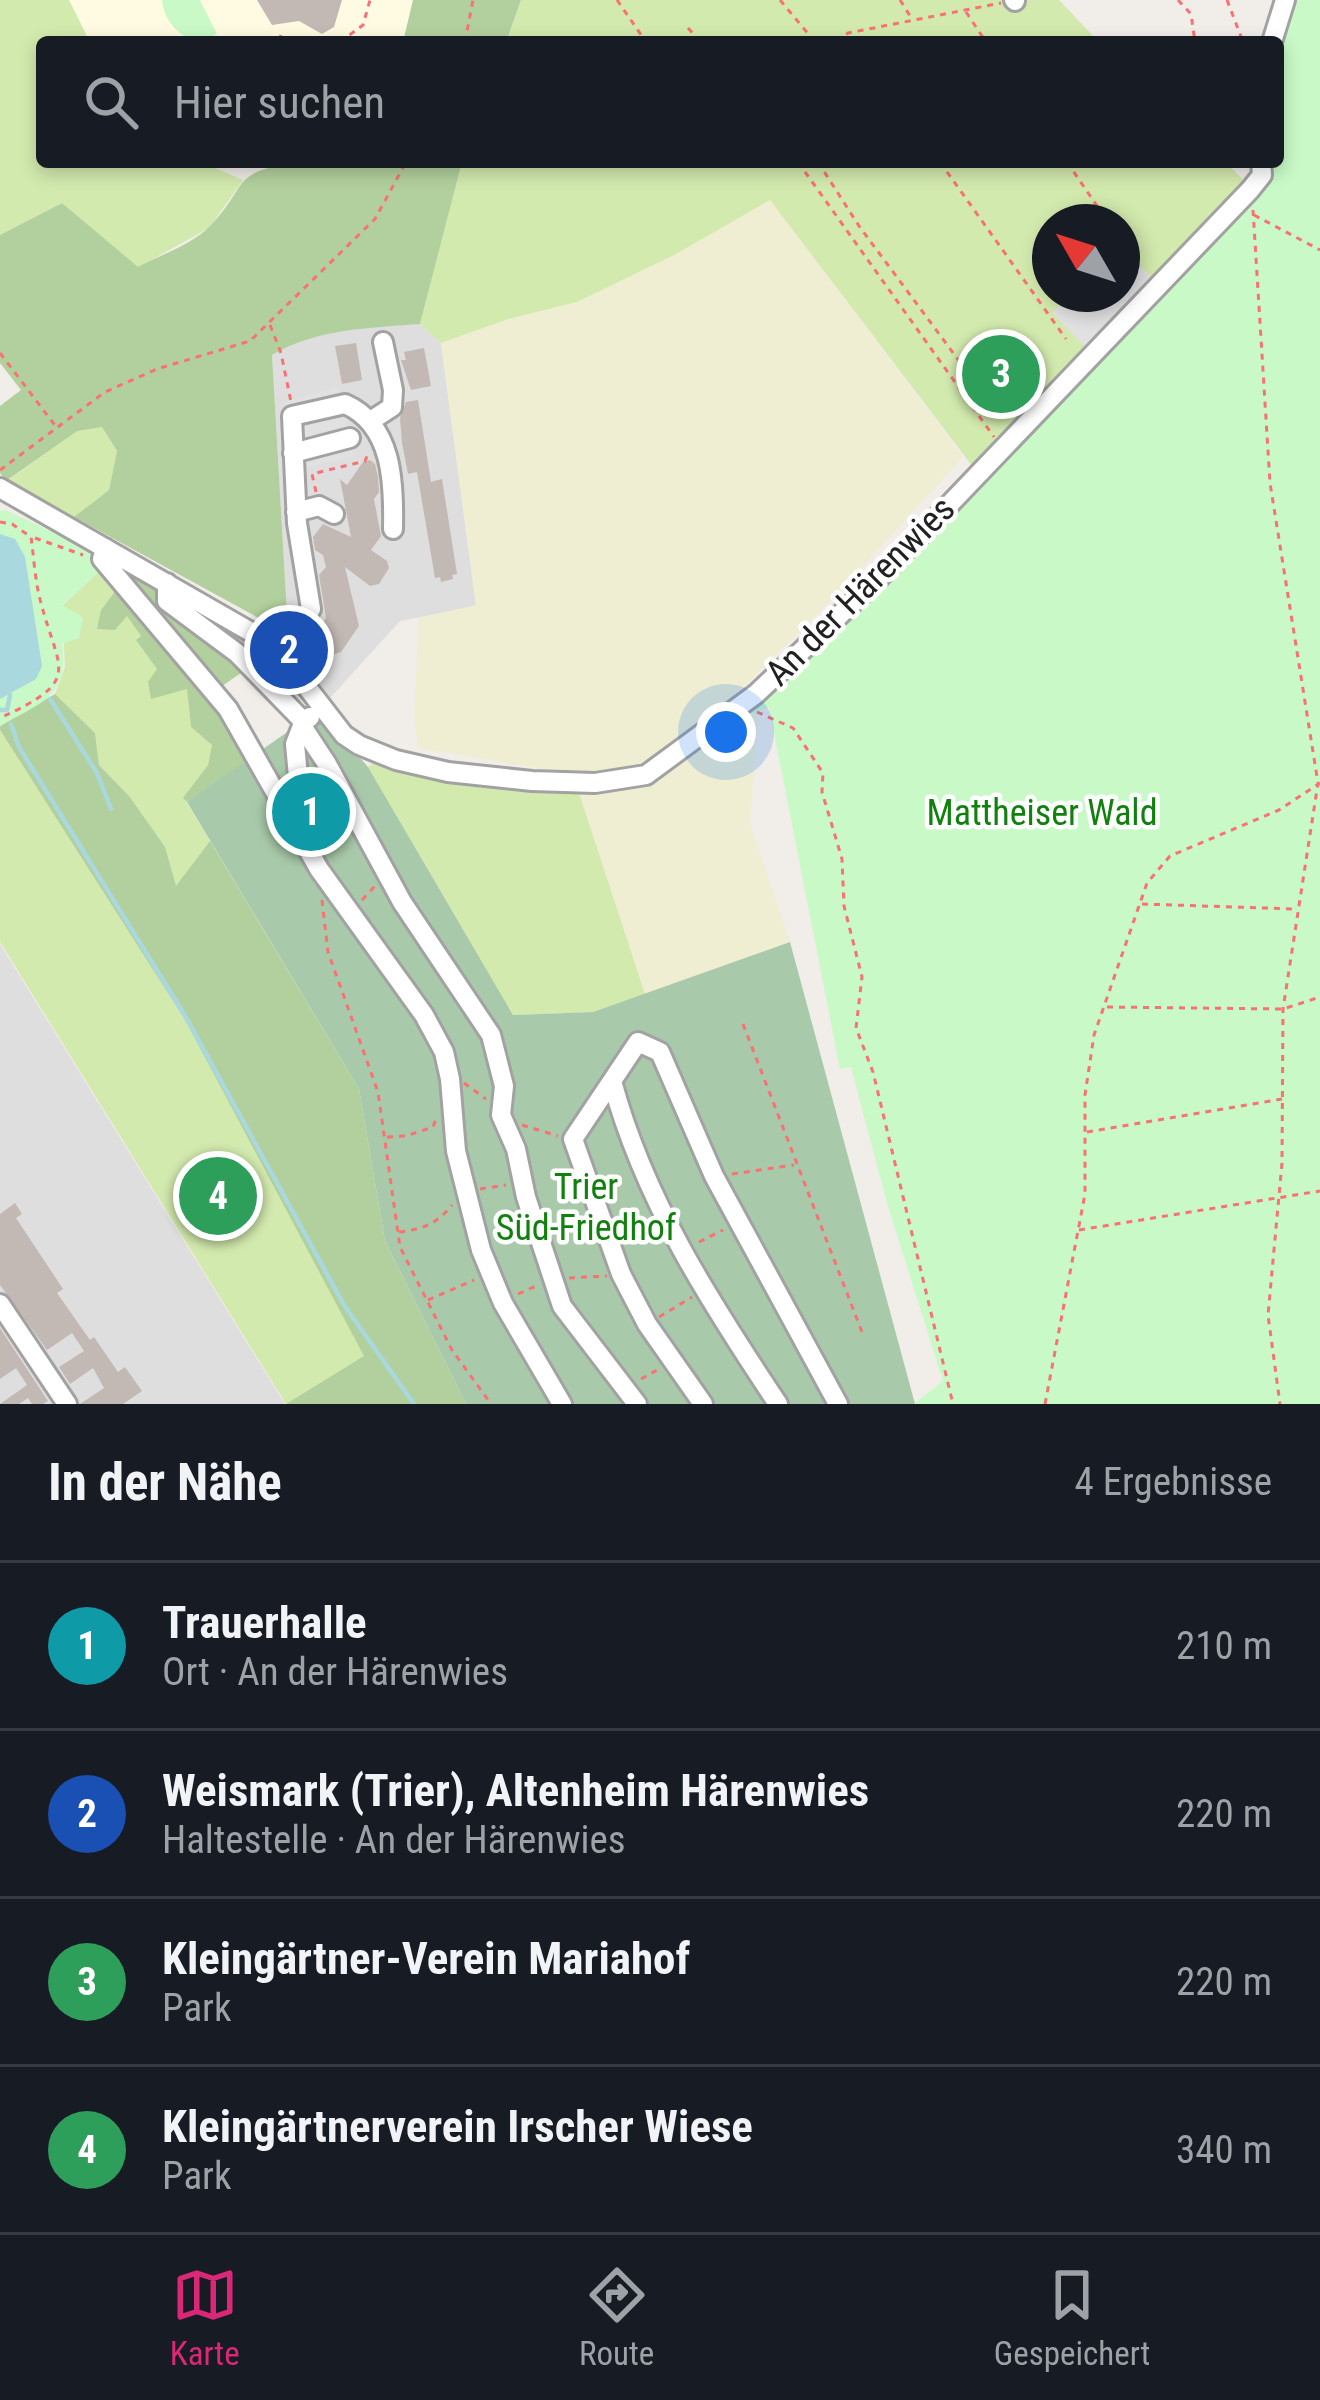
<!DOCTYPE html>
<html lang="de">
<head>
<meta charset="utf-8">
<style>
	:root { --surface:#171b24; --page:#20242c; --text:#f1f3f6; --muted:#9ea1a6; --line:#363941; --accent:#db2777 }
	body { margin:0; font-family:"Roboto Condensed",sans-serif; background:var(--page); color:var(--text) }
	.compass { position:absolute; left:1032px; top:204px; width:108px; height:108px; border-radius:50%; background:var(--surface); box-shadow:0 6px 18px #0003; rotate:309deg }
	.you { position:absolute; left:726px; top:732px; width:42px; height:42px; margin:-30px; border:9px solid #fff; border-radius:50%; background:#1a73e8; box-shadow:0 0 0 18px #1a73e833 }
	.badge { display:grid; place-items:center; width:78px; height:78px; border-radius:50%; background:var(--accent); color:#fff; font-size:39px; font-weight:700 }
	.pin { position:absolute; translate:-50% -50%; border:6px solid #fff; box-shadow:0 3px 12px #0006 }
	.list { margin:0; padding:0; list-style:none }
	h2 { display:flex; justify-content:space-between; align-items:center; height:156px; margin:0; padding:0 48px; font-size:51px }
	h2 small { font-size:39px; font-weight:400; color:var(--muted) }
	.list li { display:grid; grid-template-columns:78px 1fr auto; gap:36px; align-items:center; box-sizing:border-box; height:168px; padding:0 48px; border-top:3px solid var(--line) }
	.list b { display:block; font-size:45px; white-space:nowrap }
	.list p { margin:0; font-size:39px; white-space:nowrap; color:var(--muted) }
	.list em { font-size:39px; font-style:normal; color:var(--muted) }
	.icon { flex:none; width:66px; height:66px; fill:none; stroke:currentColor; stroke-width:2; stroke-linecap:round; stroke-linejoin:round }
	.map { position:relative; flex:none; width:1320px; height:1404px; overflow:hidden }
	.search { position:absolute; background:var(--surface); box-shadow:0 6px 18px #0003; left:36px; right:36px; top:36px; height:132px; display:flex; align-items:center; gap:30px; box-sizing:border-box; padding:0 42px; border-radius:12px; color:var(--muted); font-size:45px }
	.sheet { height:828px; background:var(--surface) }
	nav { display:flex; justify-content:space-around; align-items:center; box-sizing:border-box; height:168px; border-top:3px solid var(--line); background:var(--surface); font-size:33px; color:var(--muted) }
	nav a { display:grid; justify-items:center; gap:6px }
	nav .on { color:var(--accent) }
	.map>svg:first-child { display:block }
</style>
</head>
<body>
<div class="map">
<svg width="1320" height="1404" viewBox="0 0 1320 1404">
	<rect width="100%" height="100%" fill="#f1ede8"/>
	<path fill="#dfdede" d="M420,324L441,343L476,606L400,621L330,698L288,639L264,621L287,613L272,355L297,340L362,328Z
		M0,944L285,1404H0Z"/>
	<path fill="#fffbe3" d="M69,0H413L403,42H90Z"/>
	<path fill="#efeed3" d="M770,199L963,457L844,587L776,655L720,709L667,753L645,765L609,774L554,771L418,748L414,712L419,618L476,605L441,343L508,319L577,302L676,254Z
		M759,703L750,823L790,942L645,994L578,790L660,774Z"/>
	<path fill="#d3eaae" fill-rule="evenodd" d="M0,0H69L90,42H42V162H201L243,180L209,228L137,268L62,203L0,235Z
		M521,0H1059L1099,42H506Z
		M462,162H1225L1254,190L976,471L770,200L676,254L577,302L508,319L441,343L420,324ZM1050,222H1122V294H1050Z
		M102,427L117,451L109,490L74,517L6,482L77,430Z
		M103,568C123,588 125,613 141,636L137,640L157,669L151,698L187,688L191,726L212,745L208,765L184,798L210,841L176,887L129,796L99,765L95,733L55,694L65,667L62,606Z
		M0,730L185,1020L365,1356L286,1404L0,942Z
		M378,759L578,790L645,994L593,1012L513,1015L368,767Z"/>
	<path fill="#b2d09d" d="M413,0H521L506,42H403Z
		M296,162H462L420,324C369,328 316,329 272,355L287,614L264,621L74,517L109,490L117,451L102,427L77,431L6,481L0,473V406L21,390L0,363V235L62,203L138,267C160,255 194,244 211,225C251,182 228,174 296,162Z
		M129,567L163,585L248,668L218,689L125,578Z
		M120,585L206,686L253,759L187,802L183,798L208,765L212,745L191,727L187,689L151,699L148,682L157,669L136,640L141,636L127,616L115,630L97,629L101,610Z
		M55,694L95,733L99,765L129,796L165,847L176,886L210,841L359,1089L385,1241L466,1404H286L364,1356L185,1020L0,730V726Z"/>
	<path fill="#a9caaa" d="M321,713L368,767L513,1015L593,1012L790,942L915,1404H466L385,1241L359,1089L187,802L296,726Z"/>
	<path fill="#c8f9c6" d="M162,0H200L217,34C192,51 165,28 162,0Z
		M1297,0H1320V1404H914L943,1381L887,1203L851,1067L840,1069L769,707L737,718L768,697L821,644L1269,185V162H1278V54Z
		M5,510L87,548L103,568L62,605L83,617L79,638L62,644C70,697 40,703 0,726V511Z"/>
	<path fill="#e1e1e1" d="M1122,247L1155,281L1086,348L1052,313L1071,294H1122Z
		M339,387L356,455L287,473L284,402Z"/>
	<path fill="#a9d8de" d="M0,534L15,539L25,557L42,666L36,679L0,699Z"/>
	<g fill="none" stroke-linecap="round" stroke-linejoin="round">
		<path stroke="#a9d8de" stroke-width="4.5" d="M50,699L97,773L111,809
			M0,710H7L10,695
			M11,724L19,747L187,1019L344,1305L414,1404"/>
	</g>
	<path fill="#c2b8b4" d="M257,0H342L334,27L322,34L299,21L272,25Z
		M356,343L362,380L342,384L335,346Z
		M424,348L431,386L411,390L401,360H406L404,352Z
		M418,400L431,482L442,479L457,574L452,575L453,579L441,582L440,577L435,578L417,472L408,474L402,443L400,418L406,402Z
		M370,460L375,464L378,477L379,492L374,499L381,536L371,550L387,561L389,568L379,584L370,586L345,567L359,626L341,652L332,655L315,645L314,638L326,618L319,575L326,567L323,555L315,550L313,537L323,524L351,537L340,479L347,485L363,462Z
		M312,791L338,835L321,845L295,800L306,799Z
		M15,1203L22,1214L16,1218L63,1289L57,1293L90,1340L94,1337L118,1372L125,1367L142,1391L123,1404H80L104,1388L93,1368L70,1384L59,1367L84,1351L72,1333L47,1350L0,1285V1214Z
		M0,1328L48,1401L43,1404H32L28,1398L19,1404H0L27,1385L16,1368L0,1379Z"/>
	<g fill="none" stroke-linecap="round" stroke-linejoin="round">
		<g stroke="#a2a2a2" stroke-width="24">
			<path id="minor" d="M1014,0L1015,1
				M1272,42L1285,0
				M372,420L392,407L393,390L383,342
				M293,453L350,438
				M0,488L256,635L296,673L344,735L359,745L396,760L448,772L532,781L595,783L646,775L756,694L881,576L1250,190L1262,175L1261,162
				M296,512L319,506L334,514
				M105,548L102,559L228,709L319,869L424,1015L444,1052L450,1079L456,1151L481,1250L503,1303L562,1404
				M167,583V601L237,653L304,722L310,717
				M276,651L311,609L297,523L292,416L345,404C393,425 394,483 393,529
				M304,722L302,726L327,764L402,902L491,1035L504,1086L501,1115L516,1149L526,1197L562,1306L637,1404
				M299,787L295,744L302,726
				M612,1081C644,1200 710,1302 778,1404
				M0,1304L67,1404
				M703,1404L647,1324L621,1274L573,1139L638,1042L660,1052L714,1176L838,1404"/>
		</g>
		<path stroke="#f97173" stroke-width="3" stroke-dasharray="6 6" stroke-linecap="butt" d="M617,0L646,42
			M780,0L815,42
			M900,0L912,19
			M1178,0L1191,14L1195,42
			M1227,0L1243,42
			M966,12L986,42
			M688,28L701,42
			M279,36L293,42
			M340,42L363,25L370,0
			M465,42L473,0
			M837,42L848,33L1001,3
			M798,162L994,437
			M818,162L859,226L997,412
			M940,162L1066,339
			M1067,162L1108,222
			M1253,210L1270,483L1318,783L1283,1009L1282,1163L1268,1315L1280,1404
			M1254,215L1320,250
			M1122,243L1126,273
			M270,325L281,353L291,402
			M0,353L57,428
			M0,470L105,392L157,369L250,341L375,219L406,162
			M316,492L312,474L365,461L368,454
			M0,522L12,524L31,537C34,558 35,582 41,603C59,672 83,680 0,718
			M35,538L83,555
			M757,712L793,728L823,773L822,792L842,859L844,906L862,977L856,1028L873,1072L953,1404
			M322,900L328,952L378,1092L400,1247L452,1350L491,1404
			M362,900L376,885
			M1142,904L1295,909
			M1107,1007L1283,1009L1320,997
			M743,1024L862,1332
			M464,1083L486,1099
			M522,1125L558,1136
			M1087,1132L1282,1099
			M387,1137L406,1136L433,1127L436,1119
			M732,1174L794,1165
			M480,1189L506,1185
			M1079,1230L1320,1191
			M399,1232C423,1229 437,1224 452,1205
			M699,1242L723,1230
			M569,1278L607,1276
			M518,1294L536,1286
			M428,1300L474,1280
			M659,1317L692,1297
			M641,1379L659,1369
			M1045,1404L1085,1194V1095L1094,1035L1147,883L1170,856L1279,810L1320,783"/>
		<use href="#minor" stroke="#fff" stroke-width="18"/>
	</g>
	<g text-anchor="middle" dominant-baseline="central" stroke-width="9" stroke-linejoin="round" paint-order="stroke">
		<g font-size="36" fill="#212121" stroke="#fff">
			<text transform="translate(860 591) rotate(-45)">An der Härenwies</text>
		</g>
		<g font-size="36" fill="#11810d" stroke="#fff">
			<text x="1042" y="813">Mattheiser Wald</text>
			<text x="586" y="1187">Trier<tspan x="586" dy="41">Süd-Friedhof</tspan></text>
		</g>
	</g>
</svg>
<svg class="compass" viewBox="-18 -18 36 36"><path d="M0-13l5 13h-10z" fill="#e53935"/><path d="M0 13l5-13h-10z" fill="#9ea1a6"/></svg>
<div class="you"></div>
<div class="pin badge" style="left:311px;top:812px;background:#0f9aa8">1</div>
<div class="pin badge" style="left:289px;top:650px;background:#1a4fb4">2</div>
<div class="pin badge" style="left:1001px;top:374px;background:#2e9e5b">3</div>
<div class="pin badge" style="left:218px;top:1196px;background:#2e9e5b">4</div>
<div class="search"><svg class="icon" aria-label="search" viewBox="0 0 24 24"><circle cx="10" cy="10" r="6"/><path d="M15 15l6 6"/></svg>Hier suchen</div>
</div>
<section class="sheet">
<h2>In der Nähe<small>4 Ergebnisse</small></h2>
<ul class="list">
<li><span class="badge" style="background:#0f9aa8">1</span><div><b>Trauerhalle</b><p>Ort · An der Härenwies</p></div><em>210 m</em></li>
<li><span class="badge" style="background:#1a4fb4">2</span><div><b>Weismark (Trier), Altenheim Härenwies</b><p>Haltestelle · An der Härenwies</p></div><em>220 m</em></li>
<li><span class="badge" style="background:#2e9e5b">3</span><div><b>Kleingärtner-Verein Mariahof</b><p>Park</p></div><em>220 m</em></li>
<li><span class="badge" style="background:#2e9e5b">4</span><div><b>Kleingärtnerverein Irscher Wiese</b><p>Park</p></div><em>340 m</em></li>
</ul>
</section>
<nav>
<a class="on"><svg class="icon" aria-label="map" viewBox="0 0 24 24"><path d="M3 6l6-2 6 2 6-2v14l-6 2-6-2-6 2zM9 4v14M15 6v14"/></svg>Karte</a>
<a><svg class="icon" aria-label="directions" viewBox="0 0 24 24"><path d="M12 3l9 9-9 9-9-9zM9 14v-3h6M13 9l2 2-2 2"/></svg>Route</a>
<a><svg class="icon" aria-label="saved" viewBox="0 0 24 24"><path d="M7 4h10v16l-5-4-5 4z"/></svg>Gespeichert</a>
</nav>
</body>
</html>
